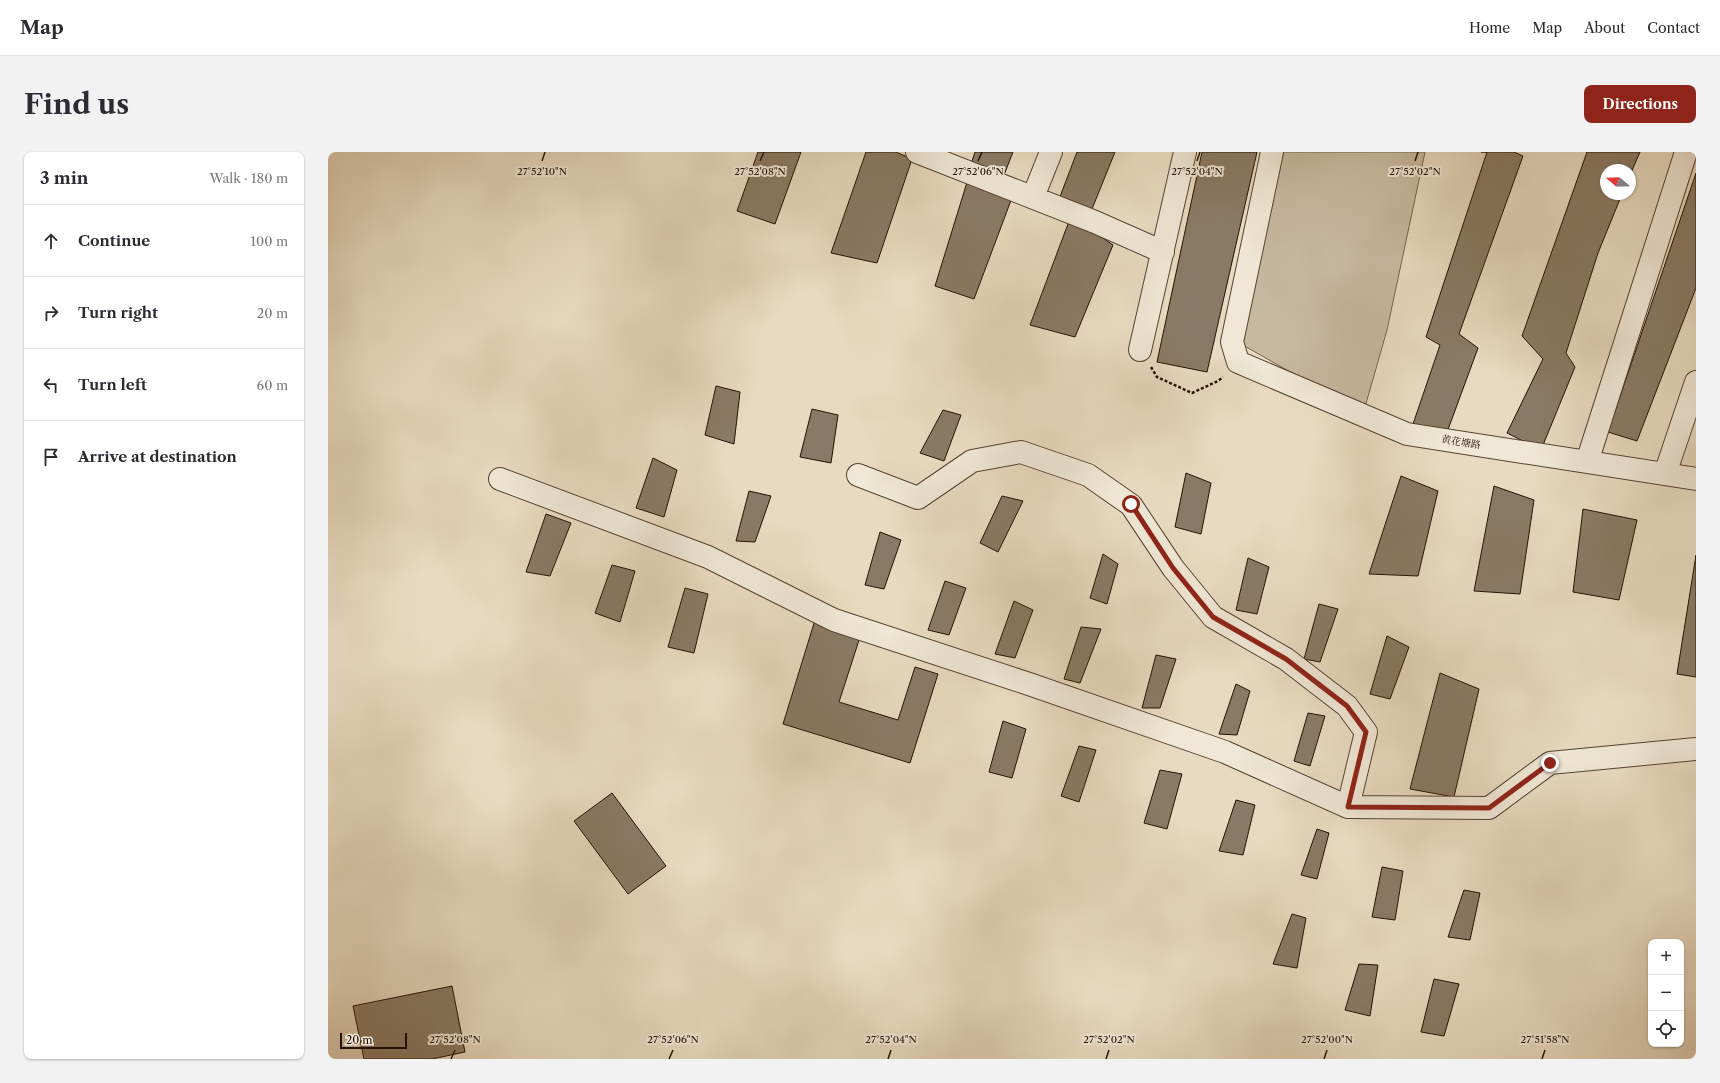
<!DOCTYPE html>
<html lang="en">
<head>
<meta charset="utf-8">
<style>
	:root { --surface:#fff; --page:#f2f2f3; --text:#2b2b33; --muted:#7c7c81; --line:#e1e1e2; --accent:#8f2418 }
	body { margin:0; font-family:"Libre Caslon Text","Noto Serif SC",serif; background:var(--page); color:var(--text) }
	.controls { position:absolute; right:12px; bottom:12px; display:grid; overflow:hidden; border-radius:8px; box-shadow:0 1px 3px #0004 }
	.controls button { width:36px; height:36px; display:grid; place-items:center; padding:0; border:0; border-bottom:1px solid var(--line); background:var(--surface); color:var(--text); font:20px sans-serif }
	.compass { position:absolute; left:1272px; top:12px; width:36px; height:36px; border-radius:50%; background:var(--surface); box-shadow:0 1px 3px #0004; rotate:289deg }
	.scale { position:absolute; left:12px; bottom:10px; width:67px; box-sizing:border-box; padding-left:4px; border:2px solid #251103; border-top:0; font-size:11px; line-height:14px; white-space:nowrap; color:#251103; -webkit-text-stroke:3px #f0e7d6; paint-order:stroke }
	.stop { position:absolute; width:12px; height:12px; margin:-9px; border:3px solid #8f2418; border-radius:50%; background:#fff }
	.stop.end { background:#8f2418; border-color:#fff; box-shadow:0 1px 4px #0008 }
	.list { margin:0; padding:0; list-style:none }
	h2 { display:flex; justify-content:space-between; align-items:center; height:52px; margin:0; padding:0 16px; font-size:17px }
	h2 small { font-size:13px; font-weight:400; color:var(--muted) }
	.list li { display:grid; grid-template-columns:26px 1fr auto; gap:12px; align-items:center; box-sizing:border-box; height:72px; padding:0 16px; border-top:1px solid var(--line) }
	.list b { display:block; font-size:15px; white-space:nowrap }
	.list em { font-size:13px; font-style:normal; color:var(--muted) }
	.icon { flex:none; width:22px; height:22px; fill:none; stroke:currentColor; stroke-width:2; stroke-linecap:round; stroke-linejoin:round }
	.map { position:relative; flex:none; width:1368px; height:907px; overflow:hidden; border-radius:8px }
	header { display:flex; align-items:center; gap:24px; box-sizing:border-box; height:56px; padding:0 20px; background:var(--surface); border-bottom:1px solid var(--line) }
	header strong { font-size:19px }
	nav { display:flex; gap:22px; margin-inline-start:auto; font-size:14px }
	.intro { display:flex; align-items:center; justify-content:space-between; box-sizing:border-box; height:96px; padding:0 24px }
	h1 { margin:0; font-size:28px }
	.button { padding:10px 18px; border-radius:8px; background:var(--accent); color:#fff; font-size:14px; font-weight:700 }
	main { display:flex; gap:24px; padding:0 24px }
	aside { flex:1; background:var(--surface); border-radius:8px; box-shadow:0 1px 3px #0004 }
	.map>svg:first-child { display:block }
</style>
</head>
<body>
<header>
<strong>Map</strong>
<nav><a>Home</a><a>Map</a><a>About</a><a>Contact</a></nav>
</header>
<div class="intro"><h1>Find us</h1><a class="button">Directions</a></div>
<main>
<aside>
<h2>3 min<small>Walk · 180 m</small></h2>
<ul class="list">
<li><svg class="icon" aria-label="ahead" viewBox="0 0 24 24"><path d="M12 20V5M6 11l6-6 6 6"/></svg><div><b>Continue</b></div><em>100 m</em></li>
<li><svg class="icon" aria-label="right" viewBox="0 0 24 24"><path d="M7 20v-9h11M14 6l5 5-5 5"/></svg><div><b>Turn right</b></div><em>20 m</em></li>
<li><svg class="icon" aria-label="left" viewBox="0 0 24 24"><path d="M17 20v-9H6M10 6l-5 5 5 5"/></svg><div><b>Turn left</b></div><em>60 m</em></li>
<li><svg class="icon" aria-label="arrive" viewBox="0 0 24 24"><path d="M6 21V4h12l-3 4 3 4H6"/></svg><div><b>Arrive at destination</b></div></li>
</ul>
</aside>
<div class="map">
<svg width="1368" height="907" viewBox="0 0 1368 907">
	<rect width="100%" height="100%" fill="#e8dac0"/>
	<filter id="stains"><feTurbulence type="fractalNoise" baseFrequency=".005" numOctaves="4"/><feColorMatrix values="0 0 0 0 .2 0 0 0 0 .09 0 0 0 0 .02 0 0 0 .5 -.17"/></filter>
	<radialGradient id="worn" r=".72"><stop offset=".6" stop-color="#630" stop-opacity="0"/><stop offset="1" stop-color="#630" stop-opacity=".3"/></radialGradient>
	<path fill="#c7b8a0" stroke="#766452" d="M952,0H1097L1059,178L1037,255L1010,247L913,192Z"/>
	<path fill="#8a7a65" stroke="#251103" d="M430,0H473L447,72L409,59Z
		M538,0H568L584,7L549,111L503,101Z
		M647,0H685L676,23L643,12Z
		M749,0H787L762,62L730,50Z
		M874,0H929L879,220L829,210Z
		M1153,0H1186L1195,4L1131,182L1150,196L1118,283L1085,272L1112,193L1098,185L1159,0Z
		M1259,0H1312L1302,23V18H1278V42H1294L1270,101L1238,201L1247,215L1213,298L1179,281L1215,207L1194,184Z
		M1368,21V136L1309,289L1280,280Z
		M640,27L685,43L646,147L607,134Z
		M743,64L785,93L747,185L702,173Z
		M388,234L412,240L406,292L377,283Z
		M484,257L510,263L503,311L472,305Z
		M615,258L633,263L616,309L592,301Z
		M325,306L349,318L336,365L308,356Z
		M858,321L883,331L873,382L847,375Z
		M1073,324L1110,339L1090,424L1041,422Z
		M1166,334L1206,348L1192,442L1146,439Z
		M421,339L443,344L427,390L408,389Z
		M674,344L695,349L670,400L652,391Z
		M1255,357L1309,368L1291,448L1245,440Z
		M218,362L243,371L222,424L198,420Z
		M552,380L573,388L556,437L537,433Z
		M775,402L790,412L779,452L762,446Z
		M1368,403V525L1349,522Z
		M920,406L941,415L929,462L908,458Z
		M284,413L307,419L292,470L267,461Z
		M617,429L638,436L621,483L600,478Z
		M357,436L380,442L366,501L340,495Z
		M686,449L705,458L687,506L667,502Z
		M991,452L1010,457L992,510L976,507Z
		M487,468L533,482L511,550L570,568L587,515L610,522L582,611L455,572Z
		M753,475L773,477L752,531L736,527Z
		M1059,484L1081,495L1062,547L1042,542Z
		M828,503L848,507L832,556H814Z
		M1112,521L1151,537L1126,645L1082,637Z
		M908,532L922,539L909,583L891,582Z
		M980,561L997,564L982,614L966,609Z
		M675,569L698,577L684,626L661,620Z
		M751,594L768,598L751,650L733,644Z
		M832,618L854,622L839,677L816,671Z
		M284,641L338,714L300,742L246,669Z
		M908,648L927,653L915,703L891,699Z
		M989,677L1001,681L989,727L973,723Z
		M1054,715L1075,719L1067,768L1044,765Z
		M1136,738L1152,741L1142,788L1120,785Z
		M964,762L978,766L969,816L945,812Z
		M1031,812L1050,813L1042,864L1017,858Z
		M1106,827L1131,832L1116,884L1093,880Z
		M124,834L137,900L104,907H36L25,854Z"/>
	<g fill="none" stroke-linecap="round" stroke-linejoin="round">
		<g stroke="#564332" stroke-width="24">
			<path id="minor" d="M589,0L767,70L835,100
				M944,0L904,190L910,210L1079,282L1368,327
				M705,45L723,0
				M812,198L857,0
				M1259,310L1358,0
				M1337,322L1368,230
				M530,323L590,346L644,309L693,300L760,323L803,353L845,416L885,465L958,507L1019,554L1038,580L1020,655
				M172,327L380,405L506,468L701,532L897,600L1020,655L1161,656L1222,611L1368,597"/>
		</g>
		<path stroke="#251103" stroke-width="2.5" stroke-dasharray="3 2" stroke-linecap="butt" d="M823,215L829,225L864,241L890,229L895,225"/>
		<use href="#minor" stroke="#f0e7d6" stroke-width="22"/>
	</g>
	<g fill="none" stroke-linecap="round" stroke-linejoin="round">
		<path stroke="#8f2418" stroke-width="5" d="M803,352L845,416L885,465L958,507L1019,554L1038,580L1020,655L1161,656L1222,611"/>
	</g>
	<path fill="none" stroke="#251103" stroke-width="1.5" d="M214,9L217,0M432,9L436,0M650,9L654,0M869,9L872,0M1087,9L1090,0M123,907L127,898M341,907L345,898M560,907L563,898M778,907L781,898M996,907L999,898M1214,907L1217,898"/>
	<g text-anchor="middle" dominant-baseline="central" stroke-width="4" stroke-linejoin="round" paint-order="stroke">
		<g font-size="10" fill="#251103" stroke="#f0e7d6">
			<text transform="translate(1133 290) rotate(9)">黄花塘路</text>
		</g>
	</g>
	<g font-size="10" text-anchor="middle" fill="#251103" stroke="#f0e7d6" stroke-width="4" stroke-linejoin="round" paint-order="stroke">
		<text x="214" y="23">27°52'10"N</text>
		<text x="432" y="23">27°52'08"N</text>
		<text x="650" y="23">27°52'06"N</text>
		<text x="869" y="23">27°52'04"N</text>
		<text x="1087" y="23">27°52'02"N</text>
		<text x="127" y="891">27°52'08"N</text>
		<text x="345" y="891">27°52'06"N</text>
		<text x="563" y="891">27°52'04"N</text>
		<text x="781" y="891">27°52'02"N</text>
		<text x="999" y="891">27°52'00"N</text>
		<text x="1217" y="891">27°51'58"N</text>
	</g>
	<rect width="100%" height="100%" filter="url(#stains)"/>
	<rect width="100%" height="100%" fill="url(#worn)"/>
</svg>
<div class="controls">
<button>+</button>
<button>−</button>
<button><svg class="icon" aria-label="locate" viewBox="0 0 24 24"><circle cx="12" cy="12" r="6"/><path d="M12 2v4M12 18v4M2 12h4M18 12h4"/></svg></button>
</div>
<svg class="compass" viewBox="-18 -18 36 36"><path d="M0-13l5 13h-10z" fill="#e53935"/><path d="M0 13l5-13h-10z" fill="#7c7c81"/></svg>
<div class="scale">20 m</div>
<div class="stop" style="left:803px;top:352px"></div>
<div class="stop end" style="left:1222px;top:611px"></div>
</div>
</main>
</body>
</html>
